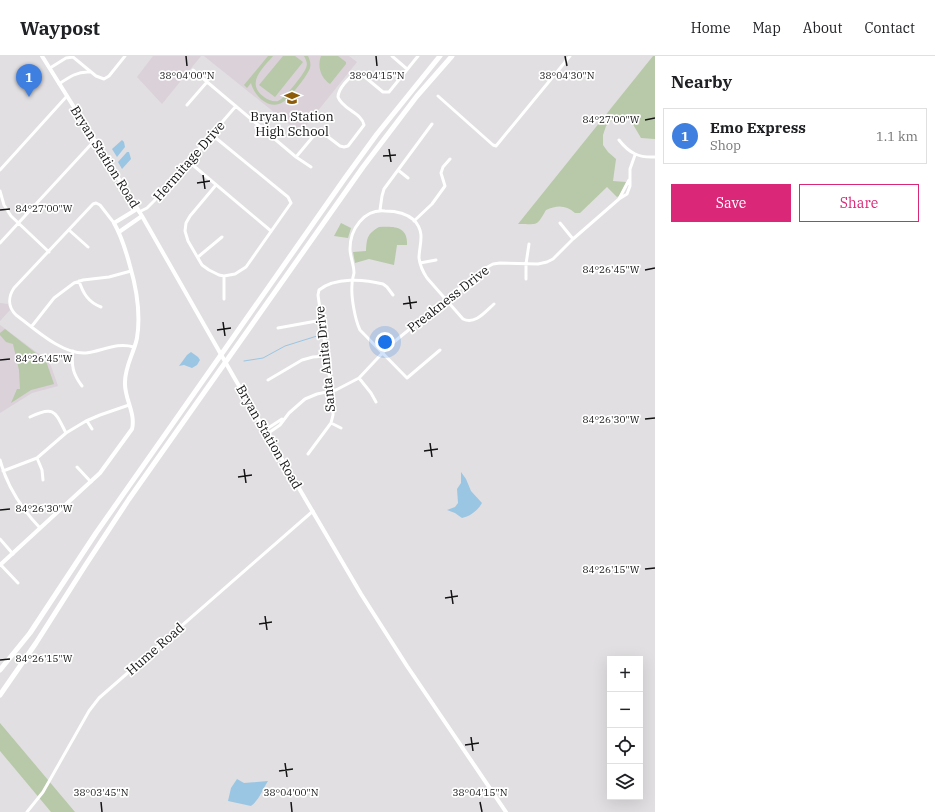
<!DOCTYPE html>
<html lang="en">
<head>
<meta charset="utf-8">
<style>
	:root { --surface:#fff; --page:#f2f2f2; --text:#202124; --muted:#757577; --line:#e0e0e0; --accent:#db2777 }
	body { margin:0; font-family:"IBM Plex Serif",serif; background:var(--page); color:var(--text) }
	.controls { position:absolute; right:12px; bottom:12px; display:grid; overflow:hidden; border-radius:0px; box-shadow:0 4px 16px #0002 }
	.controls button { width:36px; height:36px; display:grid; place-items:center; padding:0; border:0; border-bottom:1px solid var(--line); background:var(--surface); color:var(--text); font:20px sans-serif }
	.you { position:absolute; left:385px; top:286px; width:14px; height:14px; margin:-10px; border:3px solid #fff; border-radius:50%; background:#1a73e8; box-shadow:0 0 0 6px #1a73e833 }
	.badge { display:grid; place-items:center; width:26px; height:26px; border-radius:50%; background:var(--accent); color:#fff; font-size:13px; font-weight:700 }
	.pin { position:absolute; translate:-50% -33px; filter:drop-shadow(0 1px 2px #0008) }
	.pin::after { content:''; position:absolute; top:21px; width:14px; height:12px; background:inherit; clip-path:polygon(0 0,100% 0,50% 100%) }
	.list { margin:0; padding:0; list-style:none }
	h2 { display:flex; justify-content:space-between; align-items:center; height:52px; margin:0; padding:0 16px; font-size:17px }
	h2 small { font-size:13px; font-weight:400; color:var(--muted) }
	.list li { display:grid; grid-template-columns:26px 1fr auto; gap:12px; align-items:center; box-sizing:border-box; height:56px; margin:0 8px 8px; padding:0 8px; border:1px solid var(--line); border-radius:0px }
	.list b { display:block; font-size:15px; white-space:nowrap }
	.list p { margin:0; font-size:13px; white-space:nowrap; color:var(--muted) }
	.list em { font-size:13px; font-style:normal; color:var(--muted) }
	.actions { display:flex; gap:8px; padding:12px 16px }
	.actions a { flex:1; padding:9px 0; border:1px solid var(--accent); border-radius:0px; text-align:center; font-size:14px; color:var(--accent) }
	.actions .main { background:var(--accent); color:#fff }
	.icon { flex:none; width:22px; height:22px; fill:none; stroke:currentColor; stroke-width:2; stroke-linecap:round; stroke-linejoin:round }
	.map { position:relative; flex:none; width:655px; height:756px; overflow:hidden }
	header { display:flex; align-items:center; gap:24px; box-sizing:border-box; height:56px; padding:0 20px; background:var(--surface); border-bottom:1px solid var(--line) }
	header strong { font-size:19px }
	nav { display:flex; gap:22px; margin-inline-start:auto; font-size:14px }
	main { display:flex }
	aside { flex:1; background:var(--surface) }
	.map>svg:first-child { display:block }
</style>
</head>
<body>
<header>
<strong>Waypost</strong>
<nav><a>Home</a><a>Map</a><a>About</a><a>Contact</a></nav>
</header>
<main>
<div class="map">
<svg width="655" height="756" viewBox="0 0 655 756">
	<rect width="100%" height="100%" fill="#e1dfe1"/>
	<path fill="#dad1d9" d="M153,0H201L162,48L137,21Z
		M204,0H349L357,6L300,77Z
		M0,247L8,248L10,254L0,265Z
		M0,269L47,304L51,310L58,330L32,337L0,357Z"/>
	<path fill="#b7c9a8" d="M268,0H273C263,12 245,27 264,41C268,44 273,46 278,45C284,43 304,18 306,12C308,7 306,4 304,0H308C310,4 311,8 310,12C308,19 289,43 283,46C270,55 254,40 251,27L247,32L244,29Z
		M283,0H295L303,6L275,41L259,29Z
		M321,0H338L346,6V8L330,28C321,22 317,11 321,0Z
		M653,0H655V83L641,82L631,65L626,63H616L611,65L606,70L603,79V89L608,96L616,103L613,125L626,126L619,140L617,141L607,131L580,157H575C566,149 557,149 546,154C536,171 539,168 518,168Z
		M341,167L351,172L348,182L334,180Z
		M379,171C394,170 408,170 407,189H397L394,209L369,203L355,207L353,196L366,195C367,182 367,178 379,171Z
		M5,273L46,305L54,328L31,334L11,347L17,333H20L19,314L13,288L6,286L0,279V277Z
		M0,667L75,756H51L0,695Z"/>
	<path fill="#9ac6e3" d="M122,84L124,86L125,91L117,101L112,93Z
		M127,96H129L131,103L122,113L118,106Z
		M191,296L198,301L200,304L197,309L192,312L184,309L179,310L187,299Z
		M461,416L466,423L471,435L482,447C478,454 471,460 462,462L455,457L447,454L455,451L458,447L457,433L461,427Z
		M237,723L244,727L268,725C262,734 260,743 251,750L228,745L231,732Z"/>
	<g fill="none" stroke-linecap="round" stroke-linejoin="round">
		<path stroke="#9ac6e3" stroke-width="1" d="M244,305L263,302L285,290L317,280"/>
		<path stroke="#fff" stroke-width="3" d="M392,0L407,13
			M50,12L66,2L73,1L96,20L104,23L109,20L125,0
			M193,14L296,101L311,111
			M59,28C69,21 78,15 90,16
			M438,40L493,89L496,90L570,0
			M187,49L207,26
			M211,78L288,141L291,147L246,211L235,218L224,220L219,219L209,214L202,209L188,185L185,175L186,167L190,160L216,129
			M619,84C629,97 639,102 655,101
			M296,101L316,77H323L340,90L344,91L348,90L364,69C362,57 342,53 338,41C338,33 349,21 356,17H360L383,36H389L418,0
			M188,105L271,175
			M0,114L67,40
			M398,114L408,122
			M0,135L4,149L11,160L49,196
			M619,143L629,124
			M380,154L382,140L384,133L432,68
			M139,156L147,152L154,145L236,50
			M414,165L432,148L445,130L441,117L443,111L450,103
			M114,167L100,149L96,147L93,148L14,232C8,241 8,251 16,259C34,272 62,299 86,297C103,295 116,286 134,291
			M560,167L573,183
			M69,174L88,191
			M0,187L95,84
			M198,201L222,181
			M420,207L436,204
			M224,220V243
			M526,223V208L529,188
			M79,225C83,237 88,246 101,251
			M32,270L54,242L74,227L83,224L109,221L131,215
			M278,272L322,264
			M440,294L407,322L360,274C355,264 351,241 352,229C352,225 353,221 354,217C354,208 350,201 350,193C350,173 364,153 385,155C395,155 406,157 414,164C426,177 419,189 419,202C420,210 423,216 427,222L463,263C475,269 485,256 494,248
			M73,295C71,310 73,318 82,330
			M359,322L371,337L376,346
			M268,324L302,304L313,301L326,300
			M30,361C55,349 55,356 66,377
			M87,365L92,373
			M331,367L341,372
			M265,374L282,363
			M267,378L280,369L289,357L305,343L317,338L336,334L359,322L389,290L482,214L493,208L500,207L538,208L547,206L553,203L573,183L619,143L627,138L630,130V113L635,99
			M308,398L331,367L333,359V346L318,239L319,234C335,221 364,223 383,228L387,231L393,239
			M37,402L42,414L43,424
			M0,404C7,431 21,452 40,472
			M77,411L91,426
			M3,415L37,402L66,377L86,365L100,359L129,349
			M0,483L13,498
			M1,509L18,527
			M27,756L43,736L89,655L99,642L313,455"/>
		<path stroke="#fff" stroke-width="4" d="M42,0L142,160L235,323L361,538L407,610L506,756
			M119,176L142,160
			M0,509L100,417L132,373C136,357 124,342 125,326C125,310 134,297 137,282C141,257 137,234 130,210C126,195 122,181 114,167L137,153"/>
		<path stroke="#fff" stroke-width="5" d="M0,614L30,577L96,477L345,122L377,78L440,0
			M0,639L36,587L85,510L129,443L363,111L417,40L452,0"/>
	</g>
	<path fill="none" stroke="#151415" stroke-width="1.5" d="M186,0L187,10M376,0L377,10M565,0L567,10M645,64L655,62M389,93L391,106M383,100L396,99M203,119L205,133M197,127L210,125M0,154L10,153M645,214L655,212M409,240L411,253M403,248L417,246M223,266L225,280M217,274L231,272M0,304L10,303M645,363L655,362M430,387L432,401M424,395L438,393M244,413L246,427M238,421L252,419M0,454L10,453M645,513L655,512M451,534L453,548M445,542L458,540M265,560L267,574M259,568L272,566M0,604L10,603M471,681L473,695M465,689L479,687M285,707L287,721M279,715L293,713M101,746L102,756M291,746L292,756M480,746L482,756"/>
	<defs>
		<g id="school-bare" transform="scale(1.2)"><path d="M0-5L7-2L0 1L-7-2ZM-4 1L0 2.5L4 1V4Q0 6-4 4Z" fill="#8e5b08" stroke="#fff" stroke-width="2.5" paint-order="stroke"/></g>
	</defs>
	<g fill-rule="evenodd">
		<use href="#school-bare" x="292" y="42"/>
	</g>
	<g text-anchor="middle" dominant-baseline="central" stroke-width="3.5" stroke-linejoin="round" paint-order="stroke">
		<g font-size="13" fill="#151415" stroke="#fff">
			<text x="292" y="60">Bryan Station<tspan x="292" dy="15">High School</tspan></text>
		</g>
		<g font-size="13" fill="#151415" stroke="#fff">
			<text transform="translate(105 101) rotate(58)">Bryan Station Road</text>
			<text transform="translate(189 105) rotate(-49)">Hermitage Drive</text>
			<text transform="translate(448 243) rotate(-38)">Preakness Drive</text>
			<text transform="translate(325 303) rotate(-96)">Santa Anita Drive</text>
			<text transform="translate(269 381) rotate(60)">Bryan Station Road</text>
			<text transform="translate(155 593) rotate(-41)">Hume Road</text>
		</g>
	</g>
	<g font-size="10" text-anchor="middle" fill="#151415" stroke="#fff" stroke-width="3.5" stroke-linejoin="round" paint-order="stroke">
		<text x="187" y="23">38°04'00"N</text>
		<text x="377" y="23">38°04'15"N</text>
		<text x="567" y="23">38°04'30"N</text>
		<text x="611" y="67">84°27'00"W</text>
		<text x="44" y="156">84°27'00"W</text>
		<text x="611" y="217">84°26'45"W</text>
		<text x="44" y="306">84°26'45"W</text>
		<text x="611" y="367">84°26'30"W</text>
		<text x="44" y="456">84°26'30"W</text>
		<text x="611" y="517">84°26'15"W</text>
		<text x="44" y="606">84°26'15"W</text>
		<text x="101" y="740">38°03'45"N</text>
		<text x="291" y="740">38°04'00"N</text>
		<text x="480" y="740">38°04'15"N</text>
	</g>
</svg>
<div class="controls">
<button>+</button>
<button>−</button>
<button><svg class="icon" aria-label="locate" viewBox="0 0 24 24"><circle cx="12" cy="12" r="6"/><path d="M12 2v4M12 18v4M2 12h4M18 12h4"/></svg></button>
<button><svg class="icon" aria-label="layers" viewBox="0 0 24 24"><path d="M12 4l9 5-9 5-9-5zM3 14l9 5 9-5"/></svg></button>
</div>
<div class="you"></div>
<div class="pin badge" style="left:29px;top:41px;background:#3f7fe0">1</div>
</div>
<aside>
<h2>Nearby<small></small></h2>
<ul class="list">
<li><span class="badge" style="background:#3f7fe0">1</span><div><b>Emo Express</b><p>Shop</p></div><em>1.1 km</em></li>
</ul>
<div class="actions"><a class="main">Save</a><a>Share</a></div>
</aside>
</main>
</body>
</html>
